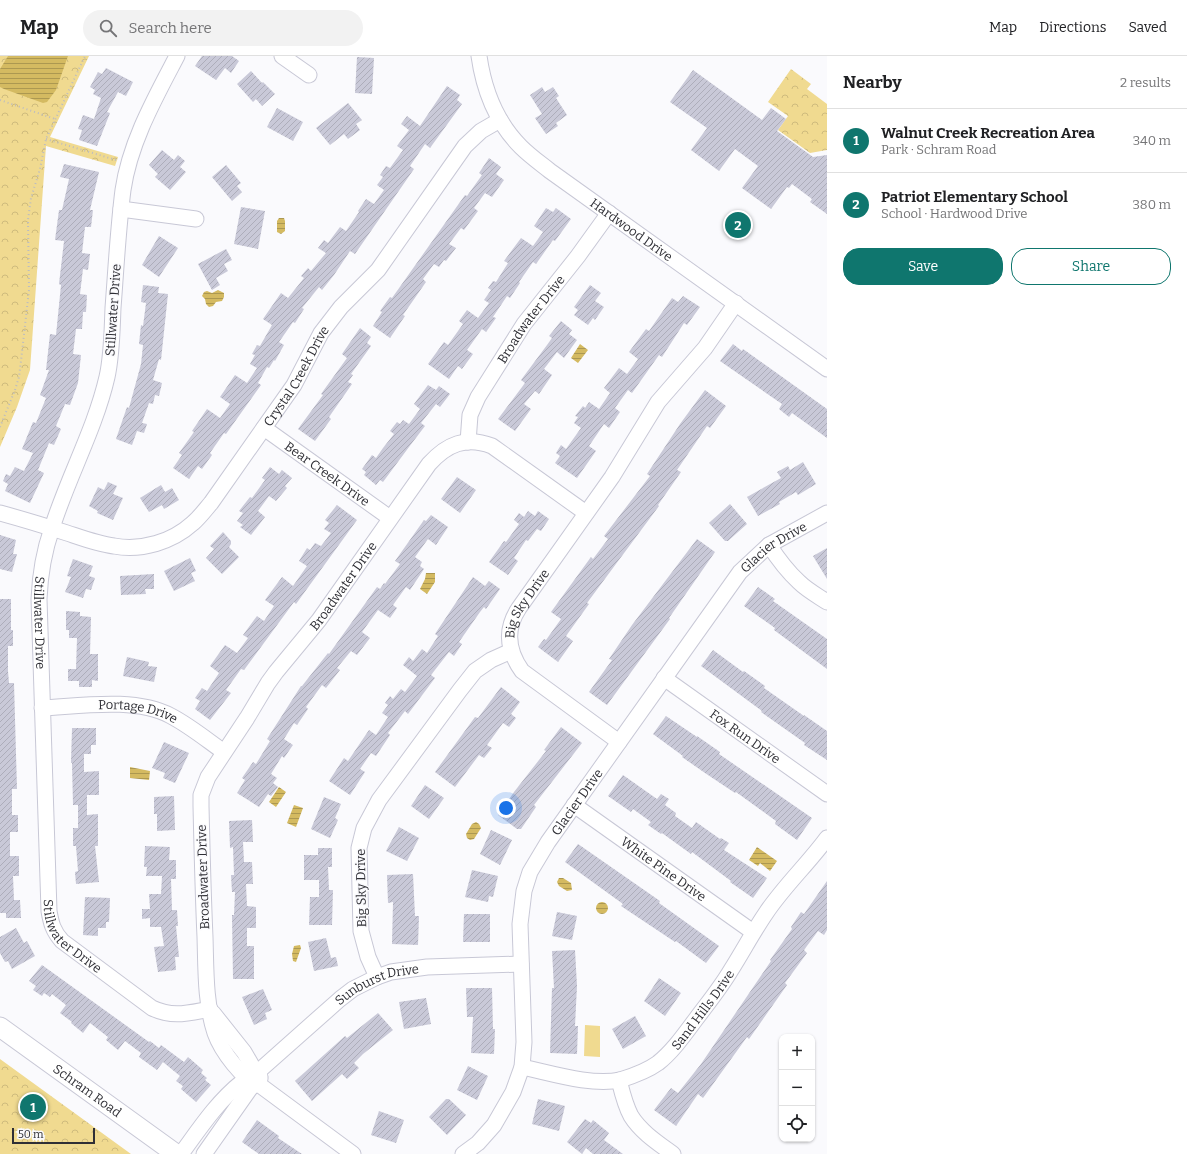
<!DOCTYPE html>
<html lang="en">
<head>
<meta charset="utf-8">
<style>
	:root { --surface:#fff; --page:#f2f2f2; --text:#202124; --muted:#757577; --line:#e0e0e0; --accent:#0f766e }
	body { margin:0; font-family:Bitter,serif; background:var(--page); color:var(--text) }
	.controls { position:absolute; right:12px; bottom:12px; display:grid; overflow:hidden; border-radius:8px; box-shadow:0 1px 3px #0004 }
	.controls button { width:36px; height:36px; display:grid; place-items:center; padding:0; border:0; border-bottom:1px solid var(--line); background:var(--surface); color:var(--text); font:20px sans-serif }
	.scale { position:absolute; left:12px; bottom:10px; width:83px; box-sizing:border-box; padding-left:4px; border:2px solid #2f2f35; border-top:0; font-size:11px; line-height:14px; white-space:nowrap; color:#2f2f35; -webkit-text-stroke:3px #fafafd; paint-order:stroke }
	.you { position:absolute; left:506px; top:752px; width:14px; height:14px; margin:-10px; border:3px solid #fff; border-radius:50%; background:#1a73e8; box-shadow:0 0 0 6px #1a73e833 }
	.badge { display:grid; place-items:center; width:26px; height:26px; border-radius:50%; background:var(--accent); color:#fff; font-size:13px; font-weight:700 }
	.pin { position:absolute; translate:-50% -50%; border:2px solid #fff; box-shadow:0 1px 4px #0006 }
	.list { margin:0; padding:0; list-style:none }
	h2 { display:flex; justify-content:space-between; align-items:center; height:52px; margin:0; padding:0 16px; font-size:17px }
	h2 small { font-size:13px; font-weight:400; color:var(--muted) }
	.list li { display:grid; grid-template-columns:26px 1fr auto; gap:12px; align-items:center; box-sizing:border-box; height:64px; padding:0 16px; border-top:1px solid var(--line) }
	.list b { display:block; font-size:15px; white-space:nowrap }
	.list p { margin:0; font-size:13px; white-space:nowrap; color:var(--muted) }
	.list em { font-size:13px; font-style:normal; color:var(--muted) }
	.actions { display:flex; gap:8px; padding:12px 16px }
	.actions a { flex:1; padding:9px 0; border:1px solid var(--accent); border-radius:16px; text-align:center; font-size:14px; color:var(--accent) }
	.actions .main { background:var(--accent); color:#fff }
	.icon { flex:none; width:22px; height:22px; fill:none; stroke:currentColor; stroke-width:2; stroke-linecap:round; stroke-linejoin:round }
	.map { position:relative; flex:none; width:827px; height:1098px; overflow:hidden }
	header { display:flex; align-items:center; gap:24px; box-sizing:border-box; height:56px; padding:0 20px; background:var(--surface); border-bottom:1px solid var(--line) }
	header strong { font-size:19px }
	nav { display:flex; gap:22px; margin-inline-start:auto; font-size:14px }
	.search { width:280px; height:36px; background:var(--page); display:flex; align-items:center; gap:10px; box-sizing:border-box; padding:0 14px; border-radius:22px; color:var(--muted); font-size:15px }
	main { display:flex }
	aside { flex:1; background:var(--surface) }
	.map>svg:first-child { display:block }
</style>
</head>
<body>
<header>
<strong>Map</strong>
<div class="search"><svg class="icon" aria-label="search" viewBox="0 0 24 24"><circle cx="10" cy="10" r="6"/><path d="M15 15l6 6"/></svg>Search here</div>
<nav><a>Map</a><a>Directions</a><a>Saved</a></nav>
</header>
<main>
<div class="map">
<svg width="827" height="1098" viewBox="0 0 827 1098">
	<defs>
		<pattern id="park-crowns" width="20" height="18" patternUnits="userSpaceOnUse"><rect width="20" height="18" fill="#f0da90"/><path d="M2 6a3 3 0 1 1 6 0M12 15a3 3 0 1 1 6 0" fill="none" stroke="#cebb7d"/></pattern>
		<pattern id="water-rules" width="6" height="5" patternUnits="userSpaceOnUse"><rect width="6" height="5" fill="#d4ba61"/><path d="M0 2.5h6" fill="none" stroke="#ac9851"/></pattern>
		<pattern id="building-hatch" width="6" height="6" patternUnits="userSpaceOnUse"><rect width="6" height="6" fill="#c9c9d8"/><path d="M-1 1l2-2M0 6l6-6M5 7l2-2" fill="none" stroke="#adadba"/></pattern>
	</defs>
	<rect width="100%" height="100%" fill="#fafafd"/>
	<path fill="#f0da90" d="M585,969L600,970V1001L584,1000Z"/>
	<path fill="url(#park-crowns)" d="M0,0H89L50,81L118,101L115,110L46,90L30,314L17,351L0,391Z
		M791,13L811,28L807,33L827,48V94L810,97L778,74L788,60L768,46Z
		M0,1003L131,1098H0Z"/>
	<path fill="url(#water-rules)" d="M8,0H68L56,34L47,46L43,47L4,33L0,31V13Z
		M279,162H284L285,165V175L281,178L277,176V165Z
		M218,234L224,237V241L222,245L216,246L213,250L209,251L206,248L205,243L202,240L204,236L207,235L212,237Z
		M580,288L588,294L578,307L571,302Z
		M426,517H435V526L427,538L420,533L425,523Z
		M130,711L150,715L149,724L130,722Z
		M279,731L286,736L276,751L269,746Z
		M294,749L303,752L296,771L287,767Z
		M476,766L479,768L481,772L474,783L470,784L467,782L466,778L472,768Z
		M757,791L777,805L770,815L760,807L758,810L749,804Z
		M559,822H563L571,827L572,834L567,835L559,830L557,826Z
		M596 852a6 6 0 1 1 12 0a6 6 0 1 1-12 0Z
		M300,889L301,892L296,906L293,905L292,898L294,890Z"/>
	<path fill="url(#building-hatch)" d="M202,0H232L239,5L231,17L225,12L216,24L195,10Z
		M357,1L374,2L372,38L355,37Z
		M106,12L133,26L126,40L118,36L107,56L110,57L97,90L79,84L82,74L78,73L83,59L94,63L101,42L93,38L95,34L90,31L98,16L102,18Z
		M693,14L762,64L771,52L786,63L777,75L813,101L827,99V158L810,146L812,143L792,128L789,132L787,131L771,153L742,132L758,110L735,93L719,115L691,94L707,72L670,46Z
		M251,15L262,27L263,26L275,38L262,50L256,43L253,46L237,28Z
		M447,30L460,39L457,44L462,48L430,92L425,88L410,110L414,113L355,198L350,195L334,219L322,234L319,231L302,252L304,253L295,267L293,266L279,286L284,289L275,305L274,304L269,312L267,311L258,327L261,329L226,378L224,377L210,397L212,399L202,413L198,410L189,423L173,412L182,399L179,397L194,376L192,375L207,353L220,362L230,348L220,341L235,319L247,327L257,312L250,308L255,299L252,298L257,289L260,290L272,269L263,263L281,237L288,242L304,222L301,220L308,212L311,215L326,197L318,192L324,184L328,187L340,171L346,175L359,156L358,155L366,143L374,148L384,134L377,129L383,121L380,119L386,110L390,112L403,94L397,90L409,74L401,68L407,60L420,70Z
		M542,31L545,36L553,31L559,40L556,42L567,59L556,67L558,70L546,78L535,62L542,58L530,39Z
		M348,47L362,64L356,68L360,74L348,83L344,78L330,89L316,72Z
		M277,52L303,66L293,85L267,71Z
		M162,94L174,104L178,99L185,105L180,111L186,116L170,134L155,121L158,118L149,109Z
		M489,102L501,111L496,118L504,124L492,141L485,137L474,152L478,155L464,174L461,172L449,188L456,192L446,205L444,204L439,211L434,208L423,223L426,226L403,259L405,260L390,282L373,270L382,256L380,255L390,241L392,242L465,139L467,140L482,119L479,117Z
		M64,108L99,116L90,154H93L91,171H85L82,197L90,198L88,214L83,213L80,238L87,239L86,256H83L82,273H76L73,298L81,299L78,327L70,349L65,348L56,370L61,373L54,389L49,387L38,414L44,417L30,447L5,435L8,428L3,425L6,418L10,420L15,411L24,415L33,397L22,393L33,366L36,367L46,342L40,339L49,314H46L50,278L56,279L61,229L59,228L64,185L55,184L59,154H62L69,123L60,121Z
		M226,109L241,127L237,130L242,136L232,145L212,121Z
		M241,151L265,155L258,193L234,188Z
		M546,152L553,156L556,152L571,163L555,185L553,184L536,208L533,206L519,226L520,227L510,242L507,240L493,261L496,262L486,276L482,273L467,294L473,298L462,313L458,310L449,323L428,308L444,286L448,289L463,268L459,265L467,254L478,262L489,247L484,244L491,234L488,232L493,225L496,226L508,207L504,205L521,182L533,190L543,176L534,170Z
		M159,180L178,192L159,221L142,209Z
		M226,193L232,204L224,208L228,215L216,222L220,229L212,234L198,208Z
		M143,229L159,231L158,237L168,238L161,304L159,303L153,324L162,327L159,340L155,339L153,348L149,347L142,367L147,368L144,377L137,375L132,389L116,383L127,351L129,352L141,308L143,289L139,288L141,269L143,270L146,247L141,246Z
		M590,229L601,237L595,245L604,251L595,264L593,262L588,269L574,259L578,254L574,251Z
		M683,240L700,251L687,269L684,267L662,301L659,299L632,337L628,334L615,352L620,356L609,372L604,368L589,390L596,395L577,422L555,407L560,400L556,397L561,389L566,393L581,372L574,367L578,361L575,360L583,350L585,352L589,346L599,353L610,337L604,332L619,312L627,318L638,303L629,296L646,273L649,275L672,242L678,246Z
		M561,265L572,274L569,278L577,284L564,302L557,296L544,313L552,319L539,338L535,335L524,348L531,353L515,375L498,363L525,327L521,324L547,289L552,282L549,280Z
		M360,272L371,281L367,287L371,290L351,318L353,319L348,326L352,328L329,361L331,363L315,385L298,373L323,339L321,338L347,302L342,298Z
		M733,288L742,295L743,293L827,353V382L792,357L789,361L779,353L782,348L720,305Z
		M428,329L436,334L439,330L450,338L440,351L436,348L421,367L425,370L409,391L383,426L380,424L376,429L364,419L366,416L362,413L372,399L376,402L383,392L394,378L390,375L397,366L400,368L403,364L409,368L420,353L414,348Z
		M705,334L726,350L710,372L707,370L677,414L681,416L658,449L659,450L587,547L589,548L566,580L573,585L558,606L538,591L544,583L546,584L561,563L551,556L591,501L593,503L608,483L604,480L650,420L647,418L680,368Z
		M803,406L816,428L798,439L796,436L779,446L780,448L758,460L747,441L781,422L777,416L788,410L790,414Z
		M270,411L279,418L282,414L292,422L285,430L287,432L276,445L269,440L258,455L265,461L251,479L240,471L243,469L237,465L243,457L239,455L250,441L252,442L265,424L262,422Z
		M457,421L476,434L460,457L441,443Z
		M108,426L117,430L113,438L123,442L113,464L97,457L98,455L89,450L98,431L104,434Z
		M161,429L165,436L172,432L179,444L164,453L162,449L149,456L140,442Z
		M730,448L747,468L728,485H725L709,467Z
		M337,449L357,464L296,548L294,546L244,614L241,613L226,634L231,637L210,664L195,653L200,645L195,642L202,632L207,635L219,617L210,610L225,589L237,597L248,582L243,579L257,560L264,565L274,550L265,544L282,521L293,530L307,510L299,505L307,492L310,494L315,487L321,490L331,477L324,473L329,467L325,464Z
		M528,455L535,460L538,455L549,463L541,475L537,473L528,485L526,484L514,502L518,505L508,519L489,506L504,485L506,486L519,468L514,464L519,457L524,461Z
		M431,459L448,471L436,489L428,483L415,501L422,506L420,510L424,513L410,534L406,531L393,549L397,552L390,562L378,554L362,576L370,582L357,599L351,595L337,612L340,614L326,632L322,629L306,651L308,653L297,669L294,667L284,683L293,689L284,702L282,700L271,718L277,722L273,727L278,731L271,740L268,738L259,751L237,737L245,724L242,722L253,706L256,708L270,685L267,683L301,630H302L328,597L329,598L377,531L380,533L384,527L385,528L400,508L395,505L424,464L426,465Z
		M223,476L231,485V488L229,491L239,501L222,518L206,502L214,493L210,490Z
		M0,479L16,484L13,498H17L12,516L0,513Z
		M697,483L715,496L669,562L670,563L607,649L589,636L612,604L609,603L632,569Z
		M827,492V523L813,500Z
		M190,502L196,515L191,517L195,525L174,535L164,515Z
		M73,503L93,510L89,520L95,522L91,534L86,533L83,542L65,536L71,521L67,520Z
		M154,518V533H145L146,538L121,539L120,520Z
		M473,521L485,530L489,525L500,533L486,553L484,551L480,556L459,586L462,588L454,600L449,596L431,619L435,622L408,658L405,655L388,677L390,679L376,700L371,697L360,713L365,716L350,739L329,725L344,702L348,705L369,674L376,679L388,661L382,657L388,649L385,647L390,640L393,643L401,633L405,636L417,620L403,609L409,601L413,605L422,593L427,597L438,580L435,578Z
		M758,531L775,543L773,545L827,583V613L774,574L775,572L744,550Z
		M0,543H11V574H13V590H8V615L9,627H14L17,733H12V759H18V776H10V800H19V820H13L14,844H20L21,862H6V857H0Z
		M66,555L80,556V560L91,561L90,598H98V625L92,624V631H79V625H68V613H76L77,582H69V574H66Z
		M713,594L743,616L744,615L765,630L764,632L804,660V659L827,675V704L804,689L805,687L761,656L762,655L701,610Z
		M127,601L149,606L148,610L157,611L154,626L123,620Z
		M501,631L520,646L511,658L516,662L509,671L503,667L487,689L492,692L484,702L479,699L455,731L435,716L475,661L478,662Z
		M666,660L697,681V680L720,696L719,698L812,762L797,784L775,768L776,765L736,736L735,737L705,717L682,701L683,700L653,678Z
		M561,671L582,687L534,749L536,751L521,773H517L498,759L514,736L546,695L544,694Z
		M72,672H96V689H91V698H84V716L99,715V739H87V759L98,758V790H95L99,826L76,828L75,816L78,815L76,790H73V772H78V749H73L72,707H71Z
		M164,686L189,697L175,727L163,722L165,717L152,712Z
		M623,719L657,743L661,738L669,743L665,749L676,757L675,760L692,772L696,766L720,783L721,782L729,787L724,794L767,822L753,842L730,826L731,825L692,796L691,798L662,777L661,778L648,769L651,766L633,753L631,756L608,740Z
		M425,729L444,742L429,763L411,750Z
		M174,740L175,774L157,775V758H154V741Z
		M324,741L341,748L335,762L338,764L330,782L311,773Z
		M252,764L253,786H243L244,806H252L253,828H246L247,850L256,851V872H247V890H254V923H233L232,859H234L235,836H232L231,819H234L233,791L230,792L229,765Z
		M399,771L419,782L407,805L386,795Z
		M491,774L512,784L500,809L480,798Z
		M578,788L660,845L659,847L719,890L706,907L676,885L675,886L621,850L623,848L565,806Z
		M145,790L170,791L169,804H176V823H171L172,854H177L178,870H176L179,901H175L176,914L158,916L154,891L164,890L161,871H150V862L142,863V853H150L149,838H161L162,820H146L147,811H144Z
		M318,792H332V811H328L329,834H333L332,869H309L310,841H319V824H304V799H318Z
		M472,814L498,820L493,841L489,840L488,846L465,841Z
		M413,818L415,860H419L418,889L392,888L393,846L388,847L387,819Z
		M827,825V874L824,879L818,875L804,894L807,897L785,927L787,929L749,983L747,981L703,1042L698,1038L676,1070L654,1054L671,1032L678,1037L701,1008L771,905L770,904L792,873L791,871L801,856L804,858Z
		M85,841L110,842L109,866H106V872H98V880L83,879Z
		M557,856L577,860L572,884L552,880Z
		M464,858H490V886H463Z
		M16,872L24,887L27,885L35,900L12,913L8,905L5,906L0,897V881Z
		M326,882L331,902L336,901L338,910L314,915L308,886Z
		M575,894L577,930L575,970H578L577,998L550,997L552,932H554L552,895Z
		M42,909L149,986L150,985L159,992L161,989L184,1006L188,1001L203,1014L201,1017L207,1022L205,1024L211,1029L196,1046L181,1033L183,1030L176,1025L180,1020L163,1006L157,1014L139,1001L141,997L125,985L118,994L106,984L108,981L90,967L83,977L71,967L72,966L60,957L66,949L52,938L50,941L44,937L42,940L33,934L36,930L29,925Z
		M659,922L681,937L665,960L644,945Z
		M466,932H492L493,973H495L494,998L471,997L473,961H467Z
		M263,933L272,954L265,957L267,963L254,969L242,941Z
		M426,942L431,968L404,973L399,946Z
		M378,957L393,974L363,998L354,1007L359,1012L347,1023L342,1018L312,1045L295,1025L345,980L347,982Z
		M635,960L646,980L623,993L612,973Z
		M468,1010L488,1020L477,1044L457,1034Z
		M446,1043H449L466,1059L447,1079L429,1061Z
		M538,1043L565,1050L559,1075L532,1068Z
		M379,1055L404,1064L396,1087L371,1079Z
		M585,1063L591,1067L593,1064L609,1077L604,1084L623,1098H593L586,1092L582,1098L567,1086Z
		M257,1064L279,1080L278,1082L302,1098H259L242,1086Z"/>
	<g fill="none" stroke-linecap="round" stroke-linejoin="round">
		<g stroke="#c8c8d6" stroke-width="17">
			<g id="minor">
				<path id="s1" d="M177,0C155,42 130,86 123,134C118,173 116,213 113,252C112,275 112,299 107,321C95,373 68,421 52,472C44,495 40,519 39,543L49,855C51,867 53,875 62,885L152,952C173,962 188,957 210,953"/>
				<path d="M282,0L309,19"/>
				<path id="s2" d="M479,0C484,35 496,66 521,91C530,100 540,107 550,115L827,313"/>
				<path d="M121,153L196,163"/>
				<path id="s3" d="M264,372L390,462"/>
				<path id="s4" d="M468,386L470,359L478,341L524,268L578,200L609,157"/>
				<path id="s5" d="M0,457C22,463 45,470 67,477C82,482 98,488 114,490C142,495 172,486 193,467C200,461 205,454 211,447L294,329L321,277L341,251L378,214L465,90L481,75L500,64"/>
				<path d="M769,489C778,503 787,515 799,526C807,534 818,540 827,546"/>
				<path id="s6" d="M664,622L827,738"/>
				<path id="s7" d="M42,652C81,650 135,641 171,660C190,670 207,684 224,696"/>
				<path id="s8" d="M619,686L522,615C507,594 505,573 519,552L612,421L658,346L705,292L736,247"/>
				<path id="s9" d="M574,749L753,876"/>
				<path d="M377,921L368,901L361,875L359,792L364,772L379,744L460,634L475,615L491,604L511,595"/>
				<path d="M213,957L244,996L251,1008L254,1017L260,1023"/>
				<path id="s10" d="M522,1011C551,1017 591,1030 620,1024C633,1020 647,1015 658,1007C673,995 684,979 696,963C708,947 721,931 731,914C743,895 753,876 766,857C784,830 808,808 827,782"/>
				<path d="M619,1024C622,1036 625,1049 631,1060C641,1076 658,1087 673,1098"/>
				<path id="s11" d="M181,1098C200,1072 217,1046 242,1026C248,1022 253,1017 260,1014L340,943L353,933L377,921L391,916L427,911L521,908"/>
				<path d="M204,1098L249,1034L260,1021"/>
				<path id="s12" d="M353,1098L261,1030C243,1025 221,994 215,977C205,947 206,912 205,881C203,837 202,794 201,750V739L208,721L247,662L268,627L276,616L319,564L429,408C447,388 466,380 492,390L586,457"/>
				<path id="s13" d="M463,1098L478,1087L494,1069L513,1036L522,1011L524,986L520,868L524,835L530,816L548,786L740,516L769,489L827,457"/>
			</g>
		</g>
		<g stroke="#c8c8d6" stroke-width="21">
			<g id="major">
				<path id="s14" d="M0,971L176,1098"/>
			</g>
		</g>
		<path stroke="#bcbcc0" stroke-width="2" stroke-dasharray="1 3" stroke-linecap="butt" d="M0,44L55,63
			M46,83L116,104
			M0,371L15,334L19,321L21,305L29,234L28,164L31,142L40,113L46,83L85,0"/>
		<use href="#minor" stroke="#fff" stroke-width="15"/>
		<use href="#major" stroke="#fff" stroke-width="19"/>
	</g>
	<g text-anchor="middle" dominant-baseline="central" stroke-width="3" stroke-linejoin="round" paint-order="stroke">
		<g font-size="13" fill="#2f2f35" stroke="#fafafd">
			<text stroke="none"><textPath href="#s2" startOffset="240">Hardwood Drive</textPath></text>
			<text transform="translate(113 254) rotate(-86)">Stillwater Drive</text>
			<text stroke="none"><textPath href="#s4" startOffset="141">Broadwater Drive</textPath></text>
			<text stroke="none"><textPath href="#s5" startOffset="384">Crystal Creek Drive</textPath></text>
			<text stroke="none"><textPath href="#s3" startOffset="78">Bear Creek Drive</textPath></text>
			<text stroke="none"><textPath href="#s13" startOffset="712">Glacier Drive</textPath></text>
			<text stroke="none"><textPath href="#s12" startOffset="679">Broadwater Drive</textPath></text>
			<text stroke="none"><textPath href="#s8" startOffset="195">Big Sky Drive</textPath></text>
			<text stroke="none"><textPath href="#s1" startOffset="590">Stillwater Drive</textPath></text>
			<text stroke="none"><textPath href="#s7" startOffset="97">Portage Drive</textPath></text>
			<text stroke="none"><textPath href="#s6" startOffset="100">Fox Run Drive</textPath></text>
			<text stroke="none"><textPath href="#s13" startOffset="388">Glacier Drive</textPath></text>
			<text stroke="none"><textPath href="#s9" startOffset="110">White Pine Drive</textPath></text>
			<text transform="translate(203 821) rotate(-92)">Broadwater Drive</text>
			<text transform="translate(361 832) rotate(-91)">Big Sky Drive</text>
			<text stroke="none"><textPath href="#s1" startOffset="913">Stillwater Drive</textPath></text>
			<text stroke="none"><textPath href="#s11" startOffset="264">Sunburst Drive</textPath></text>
			<text stroke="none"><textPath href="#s10" startOffset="211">Sand Hills Drive</textPath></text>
			<text stroke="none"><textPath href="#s14" startOffset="108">Schram Road</textPath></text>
		</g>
	</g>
</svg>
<div class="controls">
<button>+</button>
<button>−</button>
<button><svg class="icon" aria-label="locate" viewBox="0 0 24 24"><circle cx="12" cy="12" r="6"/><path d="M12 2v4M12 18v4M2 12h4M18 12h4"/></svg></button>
</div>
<div class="scale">50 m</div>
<div class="you"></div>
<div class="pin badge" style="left:33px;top:1051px">1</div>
<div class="pin badge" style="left:738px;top:169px">2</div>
</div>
<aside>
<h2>Nearby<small>2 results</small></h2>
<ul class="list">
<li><span class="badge">1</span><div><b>Walnut Creek Recreation Area</b><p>Park · Schram Road</p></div><em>340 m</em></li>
<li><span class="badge">2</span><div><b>Patriot Elementary School</b><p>School · Hardwood Drive</p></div><em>380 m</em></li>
</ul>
<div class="actions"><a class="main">Save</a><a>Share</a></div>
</aside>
</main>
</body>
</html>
